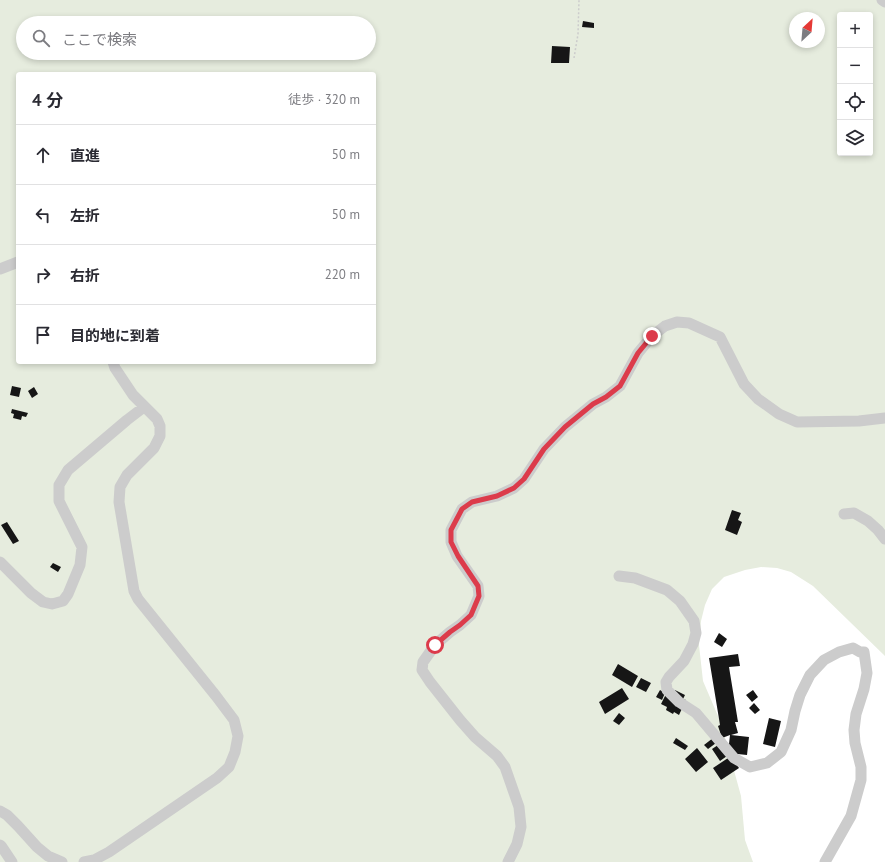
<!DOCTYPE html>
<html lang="ja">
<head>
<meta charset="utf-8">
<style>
	:root { --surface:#fff; --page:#f2f2f3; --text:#2b2b33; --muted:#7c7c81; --line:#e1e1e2 }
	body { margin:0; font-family:"PT Sans","Noto Sans JP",sans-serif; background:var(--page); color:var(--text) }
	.controls { position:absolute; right:12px; top:12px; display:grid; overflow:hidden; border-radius:4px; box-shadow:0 2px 6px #0003 }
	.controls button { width:36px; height:36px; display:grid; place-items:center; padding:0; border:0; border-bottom:1px solid var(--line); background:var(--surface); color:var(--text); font:20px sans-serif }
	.compass { position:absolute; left:789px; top:12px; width:36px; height:36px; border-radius:50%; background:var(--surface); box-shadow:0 2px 6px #0003; rotate:26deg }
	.stop { position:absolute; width:12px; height:12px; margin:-9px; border:3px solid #dc3b4b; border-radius:50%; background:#fff }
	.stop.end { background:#dc3b4b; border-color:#fff; box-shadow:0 1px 4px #0008 }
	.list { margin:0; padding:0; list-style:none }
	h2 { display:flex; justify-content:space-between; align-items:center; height:52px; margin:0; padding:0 16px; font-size:17px }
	h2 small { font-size:13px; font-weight:400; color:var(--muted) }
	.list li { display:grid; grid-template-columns:26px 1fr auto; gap:12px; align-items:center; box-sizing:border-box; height:60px; padding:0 16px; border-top:1px solid var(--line) }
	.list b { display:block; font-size:15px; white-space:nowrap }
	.list em { font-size:13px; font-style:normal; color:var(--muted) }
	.icon { flex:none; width:22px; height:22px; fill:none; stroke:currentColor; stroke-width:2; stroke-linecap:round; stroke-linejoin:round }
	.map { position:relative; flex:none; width:885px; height:862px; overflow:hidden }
	.search { position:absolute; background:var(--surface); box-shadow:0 2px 6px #0003; left:16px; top:16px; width:360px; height:44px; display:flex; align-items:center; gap:10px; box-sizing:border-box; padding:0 14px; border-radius:22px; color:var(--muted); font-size:15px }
	.panel { position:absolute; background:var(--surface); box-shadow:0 2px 6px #0003; left:16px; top:72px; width:360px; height:292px; border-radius:4px }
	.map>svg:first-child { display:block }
</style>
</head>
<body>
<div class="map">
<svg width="885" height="862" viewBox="0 0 885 862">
	<rect width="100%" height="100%" fill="#fff"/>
	<path fill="#e6ecde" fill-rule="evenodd" d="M0,0H885V656L813,586L791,572L777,568L761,567L745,570L724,577L712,589L705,605L701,621L699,645L703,681L721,723L741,796L745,840L753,862H0ZM840,15H870V153H840ZM795,18H819V42H795ZM23,23H369V53H23ZM18,74H374V362H18Z"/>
	<path fill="#161616" d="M583,21L594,23V28L582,27Z
		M552,46L570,47L569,63H551Z
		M12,386L21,388L19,397L10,395Z
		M34,387L38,394L32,398L28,391Z
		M12,409L28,413L26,417L22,416L21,420L13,418L14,414L11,413Z
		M732,510L741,513L738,520L742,522L737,535L725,530Z
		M7,522L19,541L13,544L1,525Z
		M53,563L61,567L58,572L50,567Z
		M719,633L727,639L722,647L714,642Z
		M738,654L740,666L729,667L738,722H735L738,733L731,735L749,737L747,755L728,753L730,735L722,738L718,726L720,725L709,658Z
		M618,664L638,676L632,687L612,675Z
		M641,678L651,683L646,692L636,687Z
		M622,688L629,699L605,714L599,702Z
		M660,690L665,693L662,700L656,697Z
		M675,690L685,695L683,699L686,700L679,715L674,712L673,714L666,710L667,707L661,704L667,692L673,695Z
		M753,690L758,697L752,702L746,695Z
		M754,703L760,710L755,714L749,708Z
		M619,713L625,718L619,725L613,721Z
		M769,718L781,721L775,747L763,744Z
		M676,738L688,746L685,750L673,743Z
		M713,738L716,743L708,749L704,745Z
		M718,745L727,756L720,761L712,749Z
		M697,748L708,762L696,772L685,759Z
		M731,756L739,768L721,780L713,768Z"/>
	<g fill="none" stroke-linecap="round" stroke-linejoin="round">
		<path stroke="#ccc" stroke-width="1.5" stroke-dasharray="2 2" stroke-linecap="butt" d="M574,58L578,34L579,0"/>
		<path stroke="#ccc" stroke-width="11" d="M882,0L885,2
			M0,269L18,262
			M844,514L854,513L868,521L878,530L885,539
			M0,562L31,593L43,602L52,604L63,601L68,594L80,565L82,547L59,501V485L68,470L127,420L144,407
			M619,576L635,578L667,590L680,601L694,621L696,633L693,644L684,661L669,677L666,682L667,690L679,702L696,713L734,758L750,767L767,763L781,752L791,730L795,711L800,695L810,675L824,660L839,652L853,648L860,652H864L867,673L864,689L856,714L854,730L855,743L861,767V780L851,816L825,862
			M0,811L7,815L18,826L37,847L48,856L62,862
			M0,845L2,847L12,862
			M84,862L94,860L109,852L217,778L229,767L235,752L238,736L234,720L216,696L138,599L134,591L119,502L120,487L127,475L154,448L160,436V426L157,419L133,395L115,368L113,362
			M508,862L517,844L521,827L519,807L505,767L497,756L475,737L460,720L430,682L422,670L423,662L435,645L450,632L460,625L471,615L479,596L478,586L457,556L451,542V530L462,509L472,502L497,496L514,488L524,479L544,449L565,427L593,404L606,397L620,386L638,353L652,336L665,326L677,322L689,323L720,337L744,384L758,399L779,414L797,422L859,421L885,418"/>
	</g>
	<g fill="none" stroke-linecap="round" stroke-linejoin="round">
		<path stroke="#dc3b4b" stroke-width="5" d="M435,645L450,632L460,625L471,615L479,596L478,586L458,556L451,542V530L462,509L472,502L497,496L514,488L524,479L544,449L565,427L593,404L606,397L620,386L638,353L652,336"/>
	</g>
</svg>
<div class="controls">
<button>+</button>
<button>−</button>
<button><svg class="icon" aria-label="locate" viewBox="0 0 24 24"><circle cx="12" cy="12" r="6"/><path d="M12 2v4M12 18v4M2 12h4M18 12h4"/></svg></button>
<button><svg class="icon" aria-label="layers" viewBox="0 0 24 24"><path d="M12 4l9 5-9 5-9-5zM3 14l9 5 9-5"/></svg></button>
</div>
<svg class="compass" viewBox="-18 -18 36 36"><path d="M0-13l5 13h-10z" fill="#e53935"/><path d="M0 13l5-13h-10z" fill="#7c7c81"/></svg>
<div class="stop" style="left:435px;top:645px"></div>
<div class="stop end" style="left:652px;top:336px"></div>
<div class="search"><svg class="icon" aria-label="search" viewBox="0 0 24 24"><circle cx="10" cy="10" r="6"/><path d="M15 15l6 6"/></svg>ここで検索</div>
<section class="panel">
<h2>4 分<small>徒歩 · 320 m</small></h2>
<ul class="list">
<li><svg class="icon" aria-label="ahead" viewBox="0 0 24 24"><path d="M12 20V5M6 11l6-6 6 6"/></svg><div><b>直進</b></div><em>50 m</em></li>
<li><svg class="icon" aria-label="left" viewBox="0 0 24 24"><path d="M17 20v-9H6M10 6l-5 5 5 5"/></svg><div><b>左折</b></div><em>50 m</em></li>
<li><svg class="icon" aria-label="right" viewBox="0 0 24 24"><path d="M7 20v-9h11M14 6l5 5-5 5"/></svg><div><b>右折</b></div><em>220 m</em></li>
<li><svg class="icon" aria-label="arrive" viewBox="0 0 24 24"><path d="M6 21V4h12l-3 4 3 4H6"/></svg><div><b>目的地に到着</b></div></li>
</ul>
</section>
</div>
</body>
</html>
